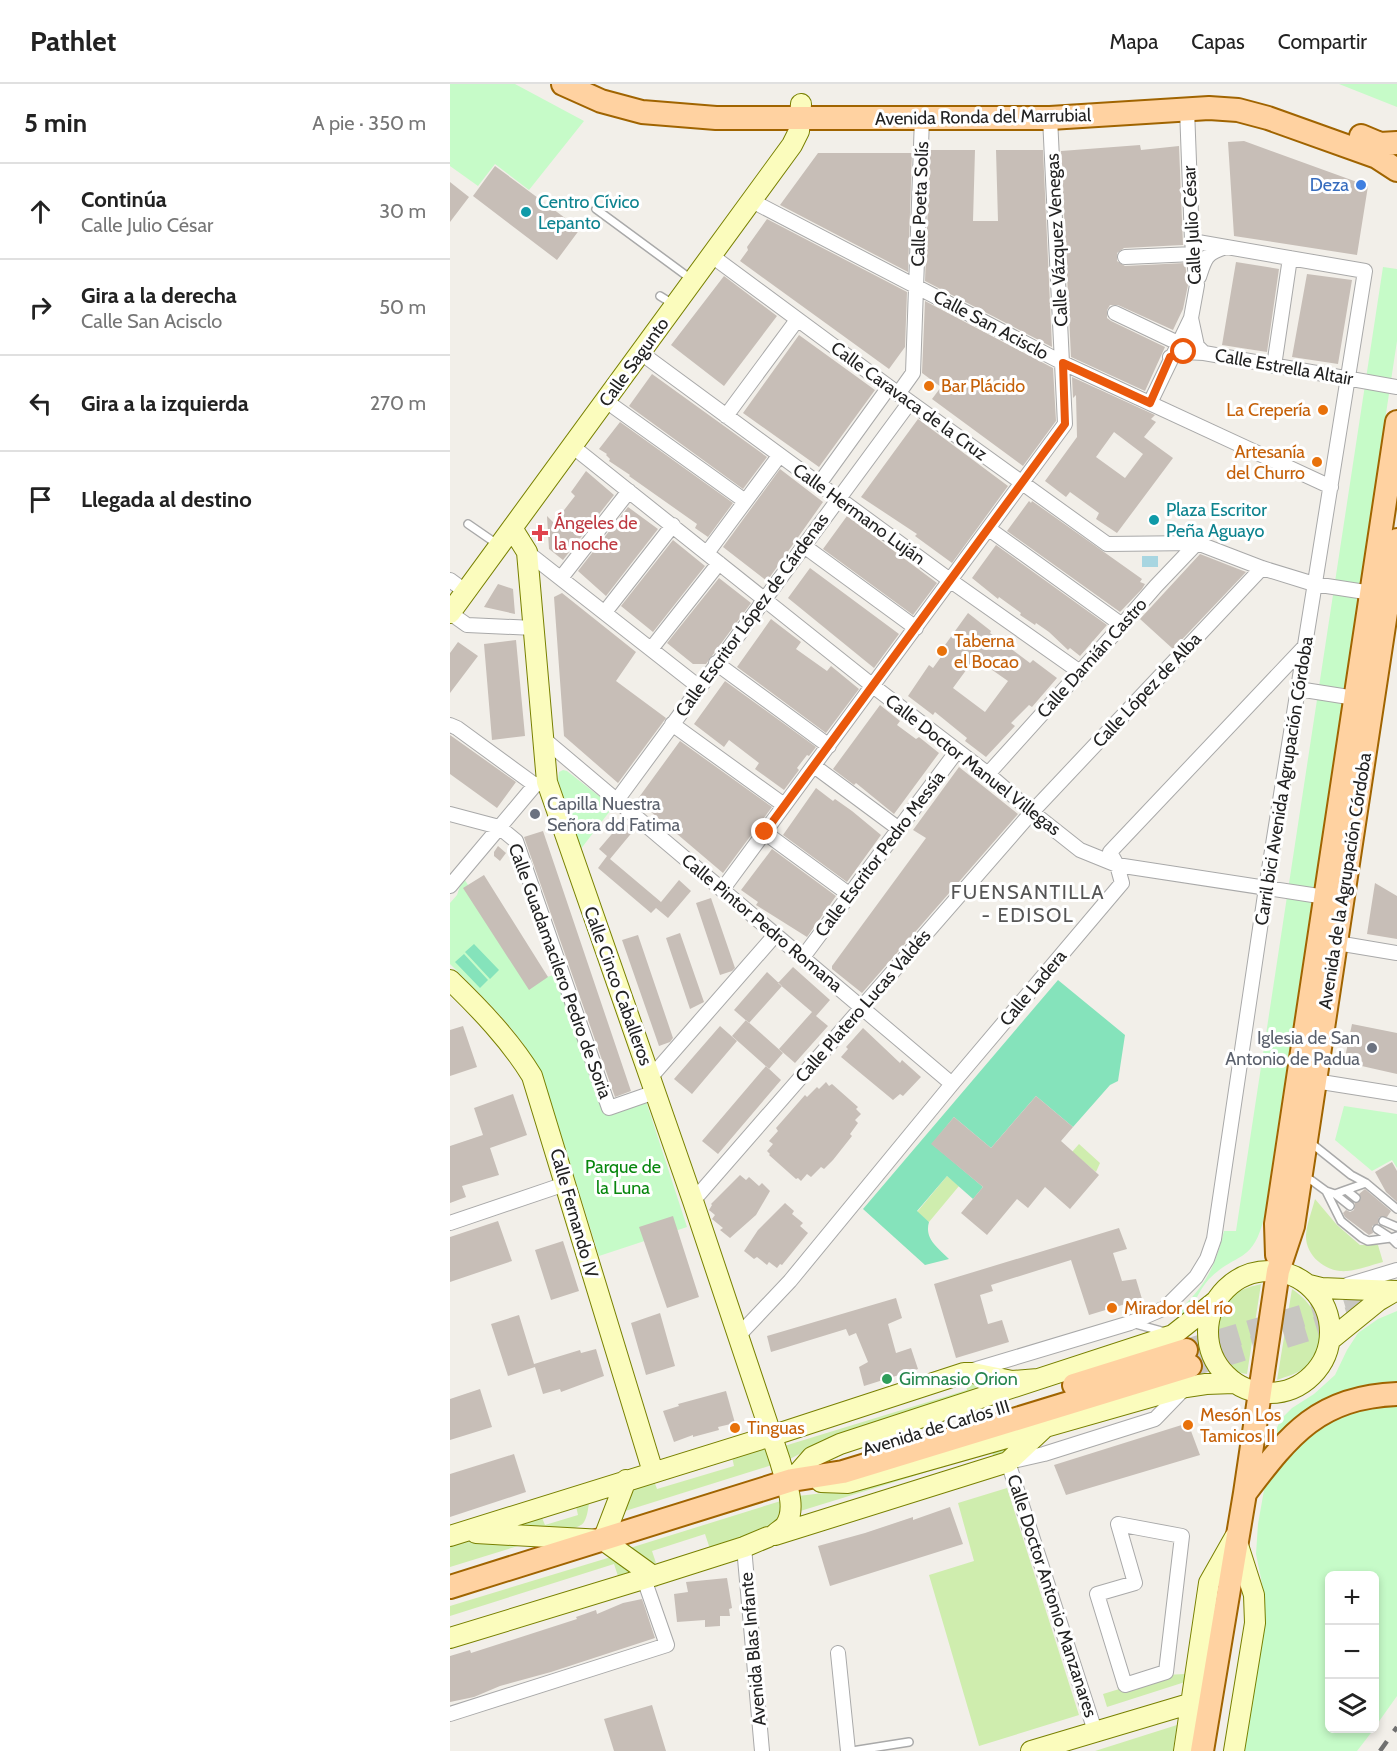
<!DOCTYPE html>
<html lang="es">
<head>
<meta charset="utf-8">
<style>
	:root { --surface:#fff; --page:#f2f2f2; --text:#222; --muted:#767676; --line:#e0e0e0 }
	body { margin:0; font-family:Cabin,sans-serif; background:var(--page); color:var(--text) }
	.controls { position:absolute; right:18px; bottom:18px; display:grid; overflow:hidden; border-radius:9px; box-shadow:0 3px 9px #0003 }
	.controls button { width:54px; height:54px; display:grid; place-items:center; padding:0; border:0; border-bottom:2px solid var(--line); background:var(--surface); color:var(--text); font:30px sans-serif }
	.stop { position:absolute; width:18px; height:18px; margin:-14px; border:4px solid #ea580c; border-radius:50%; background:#fff }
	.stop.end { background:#ea580c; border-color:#fff; box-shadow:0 2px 6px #0008 }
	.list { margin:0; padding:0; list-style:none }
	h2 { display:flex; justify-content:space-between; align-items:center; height:78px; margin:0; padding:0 24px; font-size:26px }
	h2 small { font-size:20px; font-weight:400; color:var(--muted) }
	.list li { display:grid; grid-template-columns:39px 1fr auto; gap:18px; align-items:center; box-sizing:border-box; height:96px; padding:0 24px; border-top:2px solid var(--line) }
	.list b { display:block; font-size:22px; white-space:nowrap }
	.list p { margin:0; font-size:20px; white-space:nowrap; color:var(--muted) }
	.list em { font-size:20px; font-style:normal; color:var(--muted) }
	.icon { flex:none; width:33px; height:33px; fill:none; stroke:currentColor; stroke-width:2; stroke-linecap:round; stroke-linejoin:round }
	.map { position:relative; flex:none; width:947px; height:1667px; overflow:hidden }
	header { display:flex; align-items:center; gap:36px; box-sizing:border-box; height:84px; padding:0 30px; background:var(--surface); border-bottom:2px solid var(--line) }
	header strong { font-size:28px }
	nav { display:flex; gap:33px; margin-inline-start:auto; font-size:21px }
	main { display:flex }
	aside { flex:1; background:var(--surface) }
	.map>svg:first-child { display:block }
</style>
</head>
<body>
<header>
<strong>Pathlet</strong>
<nav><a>Mapa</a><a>Capas</a><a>Compartir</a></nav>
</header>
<main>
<aside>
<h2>5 min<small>A pie · 350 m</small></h2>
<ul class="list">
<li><svg class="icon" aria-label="ahead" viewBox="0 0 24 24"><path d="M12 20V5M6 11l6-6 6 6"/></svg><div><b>Continúa</b><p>Calle Julio César</p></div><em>30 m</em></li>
<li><svg class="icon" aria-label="right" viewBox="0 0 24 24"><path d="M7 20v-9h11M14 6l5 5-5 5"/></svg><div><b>Gira a la derecha</b><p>Calle San Acisclo</p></div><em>50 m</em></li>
<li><svg class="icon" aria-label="left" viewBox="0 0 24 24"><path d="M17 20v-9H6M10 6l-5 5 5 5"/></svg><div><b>Gira a la izquierda</b></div><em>270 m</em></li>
<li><svg class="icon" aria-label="arrive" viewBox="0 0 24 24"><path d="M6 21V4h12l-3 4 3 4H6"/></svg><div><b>Llegada al destino</b></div></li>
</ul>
</aside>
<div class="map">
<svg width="947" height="1667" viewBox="0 0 947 1667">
	<rect width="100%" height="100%" fill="#f2efe9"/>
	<path fill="#cfedae" d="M629,1060L650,1079L646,1088L622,1068Z
		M497,1092L509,1102L479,1138L467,1128Z
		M865,1115L887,1141L910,1161H928L933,1178C921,1181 909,1186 897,1187C877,1189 855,1172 856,1151C857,1139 862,1127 865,1115Z
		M811,1200L797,1290C767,1287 761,1235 778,1216C787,1206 799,1203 811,1200Z
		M842,1205C863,1219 878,1244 865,1269C862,1273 860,1279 857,1282C849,1289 838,1292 827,1296Z
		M515,1296L550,1302L357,1366L338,1376L331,1363L517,1306Z
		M575,1351L545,1377L542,1368L347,1428L348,1412L391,1407Z
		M312,1363L317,1367L322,1381L172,1428L183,1399L203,1394L207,1405L284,1382L281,1369Z
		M557,1404L629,1631L529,1662L479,1491L524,1477L508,1419Z
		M140,1415C138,1422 138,1432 134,1438C126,1451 75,1445 60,1445L90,1429L95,1441L128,1431L125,1418Z
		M334,1416L330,1433L320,1446L260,1465L255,1450L202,1467L206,1479L198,1478L180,1464Z
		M31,1456L81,1458L0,1483V1460Z
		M161,1473L182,1489L169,1495L164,1480L0,1532V1522Z
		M735,1590V1598L657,1623L653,1610L715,1591Z
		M727,1641L723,1667H645Z"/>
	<path fill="#c6fbc8" d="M0,0H65L134,37L79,106L45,80L28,102L0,82Z
		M889,0H947V23Z
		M933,183L947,185V257L814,1134C802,1181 787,1167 759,1195C748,1207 744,1223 732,1234L726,1229C755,1203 765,1184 774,1147H786Z
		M113,686L117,687L163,723L130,766L108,696L109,688Z
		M13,793L79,898L111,889L158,1026L195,1014L237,1143L149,1172L92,990C68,945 36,916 0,880V819L7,811Z
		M894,1022L947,1030V1084L942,1076L922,1087L885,1056Z
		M947,1227V1612L925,1643L924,1492H880V1644L924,1645L907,1667H786L806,1570L814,1509L806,1470L808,1440L824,1350L831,1335L842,1324L864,1310L885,1291L897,1266L908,1249L928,1235Z"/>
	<path fill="#85e3bb" d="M24,860L49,886L40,895L15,868Z
		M14,870L38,896L30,904L5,878Z
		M608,896L675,951L668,997L660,1001L623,1043L586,1012L541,1064L504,1033L482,1060L533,1103L523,1115L497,1092L467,1127L479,1138C474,1155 488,1164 499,1175L475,1181L413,1125Z"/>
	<path fill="#a8d6e1" d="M692,472H708V483H692Z"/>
	<path fill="#c7beb7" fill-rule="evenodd" d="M794,57L918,102L907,171L784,152L778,58Z
		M690,61L691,66L729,62L733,161L674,164L667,169V177L675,182L735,179L738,201L733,225L723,246L668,221H660L657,226V234L661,237L715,263L695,307L621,273L611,67Z
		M480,66H525L523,137H548L546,66H593L602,263L475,197Z
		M368,69H462L458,188L330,121Z
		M45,82L130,145L107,176L23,112Z
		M0,98L19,113L0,138Z
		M317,135L457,208L455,263L439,285L290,177L298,166L297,163Z
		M786,178L829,185L817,268L772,261Z
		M857,190L902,196L888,280L842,273Z
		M274,192L327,232L274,302L221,261Z
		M475,217L603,284L606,337L573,382L482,315L491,303L472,289Z
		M349,251L425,306L369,383L293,329Z
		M202,290L317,373L293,405L179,322Z
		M622,293L705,331L701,335L706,338L694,353L723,374L667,449L646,435L649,429L620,408L616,413L595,397L627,353L626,311L623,314ZM664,348L693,370L675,394L646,373Z
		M468,335L558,402L502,479L465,452L467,450L411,413Z
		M170,338L283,419L258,453L245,444L247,440L179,392L180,391L159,377L160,375L156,371L157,370L149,365Z
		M330,385L373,418L317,497L273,463Z
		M136,387L164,411L113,476L99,465L97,432L104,439L125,412L121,408Z
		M579,417L581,419L582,417L692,495L690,498L695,500L692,505L670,528L557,447Z
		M178,423L208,445L156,512L128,487Z
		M397,432L487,499L463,531L373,465Z
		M223,456L255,482L203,548L171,522Z
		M546,461L657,541L630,572L620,564L618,566L599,548L586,539L585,541L570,531L571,529L549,513L548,515L522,494Z
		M750,470L796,488L723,565L690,535Z
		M360,484L449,550L424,584L338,514Z
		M269,494L301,519L256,580H243L217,559Z
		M48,500L63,505L65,530L34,523Z
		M112,509L186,568L166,597L216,634L168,699L114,652L104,513Z
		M518,529L541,547L540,549L580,579L583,576L607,594L582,623L579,621L561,639L565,642L536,673L515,657L517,654L485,628L483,631L458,612L479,581L483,584L491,573L498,563L495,561ZM525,574L558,597L535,628L503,604Z
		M321,535L351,558L346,565L377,587L381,582L409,605L376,649L287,583Z
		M66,556L75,652L42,656L34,560Z
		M8,558L28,572L0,609V569Z
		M275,597L366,663L359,672L357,671L347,684L349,686L334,706L305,685L309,679L279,656L274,663L244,640Z
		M430,621L450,637L447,641L466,655L469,653L489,669L444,730L406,699L404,701L383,685Z
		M0,651L66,698L47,724L0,690Z
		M230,657L322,723L273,789L187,716Z
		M509,683L568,730L412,909L382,885V882L476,754L463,746Z
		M366,704L383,717L385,715L402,727L431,751L397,798L333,751Z
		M173,737L184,746L160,775L211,818L229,796L241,807L218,834L206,824L201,829L148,784L157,772L149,765Z
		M93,747L181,1007L165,1013L74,753Z
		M48,762L56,769L50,777L44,772V768Z
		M322,765L386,812L357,853L306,821L308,818L291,806Z
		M34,791L98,893L79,906L13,804Z
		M925,799L947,812V855L917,850Z
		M261,814L285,884L282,887L270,891L246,819Z
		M230,849L254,918L240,925L216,854Z
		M188,851L223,954L220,958L209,962L172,856Z
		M343,883L380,916L366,932L378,942L345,979L329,965L362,928L328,899Z
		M317,888L332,902L299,939L284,926Z
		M296,936L333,969L319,985L282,952Z
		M902,940L947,949V990L894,978Z
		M13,942L27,983L0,992V946Z
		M270,942L287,957L242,1010L224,995Z
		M413,944L450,979L452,976L471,993L453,1012L450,1010L443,1016L391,973L398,965L396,963Z
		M316,982L331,996L268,1070L252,1057Z
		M376,998L379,1002L382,1000L408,1023L406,1025L411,1030L405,1036L408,1039L400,1050L402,1052L383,1076L374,1085L371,1083L361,1093L357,1090L351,1097L348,1094L346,1095L319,1071L320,1070L317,1067L323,1060L319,1057L328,1047L326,1044L355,1011L357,1013L367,1003L369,1005Z
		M63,1010L77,1051L40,1064L49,1091L12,1102L16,1113L0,1119V1062L33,1051L24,1024Z
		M586,1012L623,1043L611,1057L649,1091L620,1125L595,1103L578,1124L567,1115L537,1151L511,1129L533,1103L481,1060L504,1033L541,1064Z
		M942,1078L947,1087V1118L936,1108L925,1088Z
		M290,1091L296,1096L299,1093L309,1102L312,1099L320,1107L306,1131L280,1154L270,1146L273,1144L262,1135L265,1131L259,1126L262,1121L261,1120Z
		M915,1105L941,1127L937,1133H929L928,1140L922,1142L923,1149L919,1151L895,1133L893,1129L896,1126L900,1128L904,1126L905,1119L911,1115L909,1110Z
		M335,1119L344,1127L342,1130L353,1139L350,1142L358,1149L332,1181L330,1180L327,1184L319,1178L317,1181L307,1173L304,1175L294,1167L308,1146Z
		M223,1132L249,1213L217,1224L189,1143Z
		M48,1137L62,1177L0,1198V1153Z
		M669,1144L677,1165L663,1169L672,1197L686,1195L692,1215L639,1231L621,1176L541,1201L543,1207L530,1211L538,1240L552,1236L559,1258L506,1274L484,1200Z
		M113,1157L129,1207L101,1216L85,1166Z
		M446,1214L452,1234L438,1240L446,1269L461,1264L468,1285L414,1302L409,1283L418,1278L406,1249L399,1252L396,1245L321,1268L317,1252Z
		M210,1229L225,1282L196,1291L181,1239Z
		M69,1231L84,1280L130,1266L131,1269L146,1265L154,1292L111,1308L110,1305L93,1310L85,1283L58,1292L41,1240Z
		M30,1305L42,1343L0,1356V1315Z
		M276,1307L285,1339L268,1343L269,1346L243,1353V1351L224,1358L213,1327L229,1322L228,1320Z
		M738,1339L750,1371L616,1411L604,1381Z
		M64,1370L76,1408L0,1433V1390Z
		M500,1423L513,1460L380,1502L368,1462L415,1449L463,1433V1436Z
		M277,1494L282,1524L279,1525L280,1532H270V1542L255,1543V1536L227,1538L224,1510L238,1508L236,1498Z
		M192,1515L205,1554L101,1588L50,1602L24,1613L0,1618V1572L20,1566L21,1569L127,1535L126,1533L146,1526L147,1530L173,1519Z
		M202,1621L216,1667H164L154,1635Z"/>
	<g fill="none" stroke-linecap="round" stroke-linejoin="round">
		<path stroke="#c8c6c1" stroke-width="22" stroke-dasharray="22 11" stroke-linecap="butt" d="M736,1266L937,1207
			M740,1282L911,1230"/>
		<g stroke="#a9a9a9" stroke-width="10">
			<path id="lane" d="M146,125L241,195
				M210,212L223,220
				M18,440L47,460
				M861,1059L901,1091L916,1099L947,1125
				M854,1097L861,1096L876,1107L891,1137L912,1154L918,1157L941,1154L947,1160
				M896,1106L916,1099
				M876,1107L885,1110L900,1122
				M885,1110L896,1106L906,1114
				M933,1137L947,1143
				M927,1145L941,1154L947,1152
				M682,1239L715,1248
				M402,1667L459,1658"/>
		</g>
		<g stroke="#a9a9a9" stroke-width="16">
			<path id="street" d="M302,117L613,279L881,403
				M262,172L439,303L657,460L747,459L812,484L864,500L928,510
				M675,173L744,170
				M749,193C755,174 756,169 776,163
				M665,229L728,259
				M741,234L747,262L754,269
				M191,269L501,497L630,588
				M720,273L734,268L754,269L947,303
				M824,282L840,174
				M448,310L463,289L472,34
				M156,317L295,417
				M700,319L741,234L747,201L742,157L737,25
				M276,332L347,236
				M122,362L423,602L538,690L582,728L630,766L667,781L882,814
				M369,400L439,303
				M539,445L672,541
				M354,462L466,544
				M77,468L249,603
				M257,469L329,372
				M111,494L179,407
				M0,496L15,507
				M155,528L223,441
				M0,529L17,541L84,544
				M201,565L269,479
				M266,579L379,662
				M848,605L905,614
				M222,640L334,721
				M0,641L7,644L85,701
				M94,655L502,1000
				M364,682L449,745
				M538,690L672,541L706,502L747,459
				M167,716L460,318
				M0,730L49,743L66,757L159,1024L205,1008
				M314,748L400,811
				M0,802L85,701L97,698
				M272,806L615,340L600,34
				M881,858L947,869
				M353,873L507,667
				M200,994L326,850
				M865,997L947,1010
				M243,1117L582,728L812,484
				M0,1139L115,1100
				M897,1201L947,1186
				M288,1252L340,1197L502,1000L672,799L667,781L660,768L856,561
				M520,1287L680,1239L715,1224L746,1193L757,1175L764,1155L816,804L915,187L742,157
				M668,1440L732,1452L716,1588L675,1601L647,1510L685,1499Z
				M294,1463L312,1667
				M388,1569L398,1667
				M0,1630L217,1561L194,1495
				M645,1647L558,1378L594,1370L705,1335L734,1305"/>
		</g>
		<g stroke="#788001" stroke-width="22">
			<path id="secondary" d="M62,444L77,468L97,698L243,1117L330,1377C335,1396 348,1424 335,1442C332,1445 327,1448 324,1451
				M0,529L342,61L349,47L351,20
				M0,896C30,925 60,956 82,992L203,1388
				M758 1248a61 61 0 1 1 122 0a61 61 0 1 1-122 0Z
				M859,1201L871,1204L947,1207
				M880,1256L928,1217L945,1207
				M342,1396L362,1373L390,1360L723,1251L766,1217
				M371,1398L398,1399L736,1303L756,1300L784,1299
				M26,1449L153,1456L203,1492
				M325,1451L558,1378L593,1345
				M0,1452L321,1352L514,1289H523L562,1297L588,1295
				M153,1456L176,1396
				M0,1554L203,1492L294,1463L318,1453
				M581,1667L742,1619
				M734,1667L759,1499L785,1453
				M784,1667L805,1539L804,1511L787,1458"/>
		</g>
		<g stroke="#a06400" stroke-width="26">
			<path id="primary" d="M113,0L151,17L192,28L266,34H600L759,24L788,26L818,34L927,73L947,86
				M911,52L930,60L947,59
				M827,1171L826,1140L947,338
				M624,1301L736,1266
				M796,1408C840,1350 869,1313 947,1310
				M0,1503L342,1396L393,1388L740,1282
				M752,1667L795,1409L828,1187L843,1142L947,456"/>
		</g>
		<use href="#lane" stroke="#fff" stroke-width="7"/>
		<use href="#street" stroke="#fff" stroke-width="14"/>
		<use href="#secondary" stroke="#fbfcbd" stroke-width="20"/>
		<use href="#primary" stroke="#ffd2a1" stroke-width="22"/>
		<path stroke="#707070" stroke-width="4.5" stroke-dasharray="12 12" stroke-linecap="butt" d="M930,1667L947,1643"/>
	</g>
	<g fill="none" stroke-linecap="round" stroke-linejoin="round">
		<path stroke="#ea580c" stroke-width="8" d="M315,748L615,340L613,279L700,319L720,273L734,268"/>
	</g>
	<circle fill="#3f7fe0" stroke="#fff" stroke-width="2" cx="911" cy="101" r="6"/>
	<g fill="#0f9aa8" stroke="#fff" stroke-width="2">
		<circle cx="76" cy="128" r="6"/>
		<circle cx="704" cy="436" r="6"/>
	</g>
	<g fill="#e8710a" stroke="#fff" stroke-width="2">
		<circle cx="479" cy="302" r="6"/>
		<circle cx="873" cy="326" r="6"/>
		<circle cx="867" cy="378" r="6"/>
		<circle cx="492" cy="567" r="6"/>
		<circle cx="662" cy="1224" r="6"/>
		<circle cx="738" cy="1341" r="6"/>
		<circle cx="285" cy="1344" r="6"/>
	</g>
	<path fill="#e0444e" stroke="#fff" stroke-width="2" d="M87 440h6v6h6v6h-6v6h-6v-6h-6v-6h6z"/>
	<g fill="#6b7280" stroke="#fff" stroke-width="2">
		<circle cx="85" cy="730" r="6"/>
		<circle cx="922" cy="964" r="6"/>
	</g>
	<circle fill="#2e9e5b" stroke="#fff" stroke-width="2" cx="437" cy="1295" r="6"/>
	<g text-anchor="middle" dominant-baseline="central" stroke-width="6" stroke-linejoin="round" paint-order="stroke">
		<g font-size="18" fill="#222" stroke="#fff">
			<text transform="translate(533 33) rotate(-1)">Avenida Ronda del Marrubial</text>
			<text transform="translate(470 120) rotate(-88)">Calle Poeta Solís</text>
			<text transform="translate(742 141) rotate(-93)">Calle Julio César</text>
			<text transform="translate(607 156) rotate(-93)">Calle Vázquez Venegas</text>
			<text transform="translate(541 241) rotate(28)">Calle San Acisclo</text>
			<text transform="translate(184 278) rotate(-54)">Calle Sagunto</text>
			<text transform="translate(834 283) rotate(10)">Calle Estrella Altair</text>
			<text transform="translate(459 317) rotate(36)">Calle Caravaca de la Cruz</text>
			<text transform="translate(409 430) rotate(36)">Calle Hermano Luján</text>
			<text transform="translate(302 531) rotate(-54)">Calle Escritor López de Cárdenas</text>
			<text transform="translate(642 574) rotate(-48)">Calle Damián Castro</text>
			<text transform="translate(697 606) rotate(-47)">Calle López de Alba</text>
			<text transform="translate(523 681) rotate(38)">Calle Doctor Manuel Villegas</text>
			<text transform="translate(834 697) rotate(-81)">Carril bici Avenida Agrupación Córdoba</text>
			<text transform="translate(430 770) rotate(-53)">Calle Escritor Pedro Messía</text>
			<text transform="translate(895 797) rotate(-81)">Avenida de la Agrupación Córdoba</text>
			<text transform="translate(312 839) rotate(40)">Calle Pintor Pedro Romana</text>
			<text transform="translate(110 887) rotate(70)">Calle Guadamacilero Pedro de Soria</text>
			<text transform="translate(168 902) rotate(70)">Calle Cinco Caballeros</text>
			<text transform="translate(583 904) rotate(-50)">Calle Ladera</text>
			<text transform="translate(413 922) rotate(-49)">Calle Platero Lucas Valdés</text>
			<text transform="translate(124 1129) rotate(74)">Calle Fernando IV</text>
			<text transform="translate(486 1344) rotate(-17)">Avenida de Carlos III</text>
			<text transform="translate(602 1512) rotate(72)">Calle Doctor Antonio Manzanares</text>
			<text transform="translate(303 1565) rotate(-95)">Avenida Blas Infante</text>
		</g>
		<g font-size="18" fill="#366cbe" stroke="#fff" text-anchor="end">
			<text x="899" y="101">Deza</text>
		</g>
		<g font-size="18" fill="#0d838f" stroke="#fff" text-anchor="start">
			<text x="88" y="118">Centro Cívico<tspan x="88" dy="21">Lepanto</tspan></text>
			<text x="716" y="426">Plaza Escritor<tspan x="716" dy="21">Peña Aguayo</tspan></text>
		</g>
		<g font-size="18" fill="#c56008" stroke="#fff" text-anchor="start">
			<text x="491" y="302">Bar Plácido</text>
			<text x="861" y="326" text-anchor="end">La Crepería</text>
			<text x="855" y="368" text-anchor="end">Artesanía<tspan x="855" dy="21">del Churro</tspan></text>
			<text x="504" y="557">Taberna<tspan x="504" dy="21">el Bocao</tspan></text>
			<text x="674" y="1224">Mirador del río</text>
			<text x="750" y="1331">Mesón Los<tspan x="750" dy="21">Tamicos II</tspan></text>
			<text x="297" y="1344">Tinguas</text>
		</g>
		<g font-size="18" fill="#be3a42" stroke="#fff" text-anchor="start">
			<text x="104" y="439">Ángeles de<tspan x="104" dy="21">la noche</tspan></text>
		</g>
		<g font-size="18" fill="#5b616d" stroke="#fff" text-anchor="start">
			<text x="97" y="720">Capilla Nuestra<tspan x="97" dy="21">Señora dd Fatima</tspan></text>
			<text x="910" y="954" text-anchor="end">Iglesia de San<tspan x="910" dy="21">Antonio de Padua</tspan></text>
		</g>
		<g font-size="18" fill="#08870e" stroke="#fff">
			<text x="173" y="1083">Parque de<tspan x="173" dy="21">la Luna</tspan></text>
		</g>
		<g font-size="18" fill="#27864d" stroke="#fff" text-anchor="start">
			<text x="449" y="1295">Gimnasio Orion</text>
		</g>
		<g font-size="20" letter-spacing="1.5" fill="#555" stroke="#fff">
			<text x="578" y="808">FUENSANTILLA<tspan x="578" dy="23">- EDISOL</tspan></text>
		</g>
	</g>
</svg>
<div class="controls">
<button>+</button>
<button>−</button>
<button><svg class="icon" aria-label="layers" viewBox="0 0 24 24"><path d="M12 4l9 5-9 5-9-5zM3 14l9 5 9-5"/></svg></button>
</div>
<div class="stop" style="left:734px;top:268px"></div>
<div class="stop end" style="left:315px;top:748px"></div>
</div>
</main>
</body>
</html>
